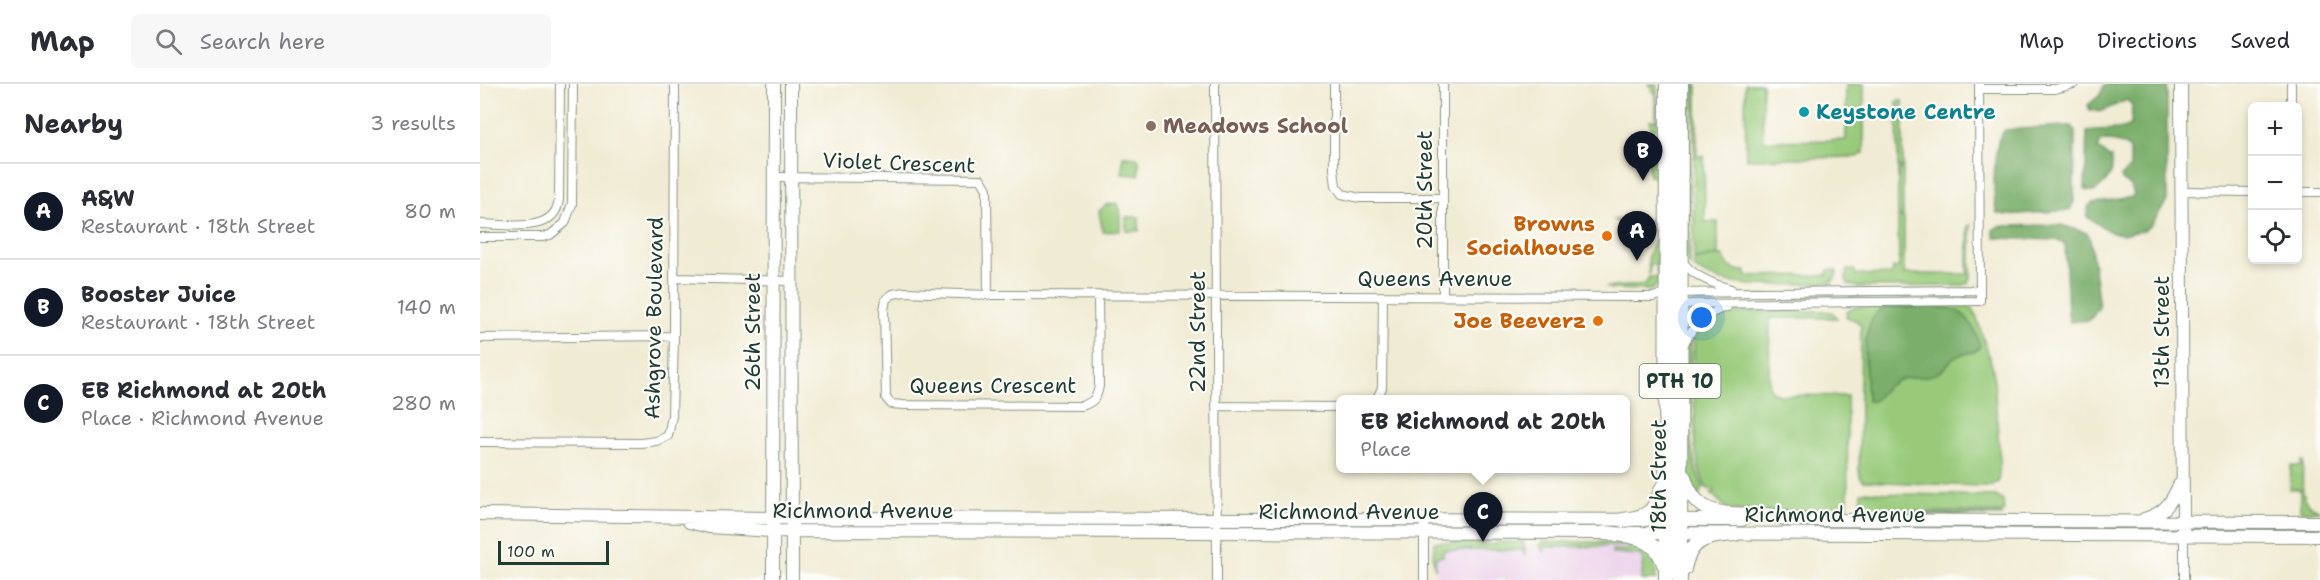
<!DOCTYPE html>
<html lang="en">
<head>
<meta charset="utf-8">
<style>
	:root { --surface:#fff; --page:#f7f7f7; --text:#2b2b33; --muted:#7c7c81; --line:#e1e1e2; --accent:#111827 }
	body { margin:0; font-family:"Shantell Sans",sans-serif; background:var(--page); color:var(--text) }
	.controls { position:absolute; right:18px; top:18px; display:grid; overflow:hidden; border-radius:9px; box-shadow:0 3px 9px #0003 }
	.controls button { width:54px; height:54px; display:grid; place-items:center; padding:0; border:0; border-bottom:2px solid var(--line); background:var(--surface); color:var(--text); font:30px sans-serif }
	.scale { position:absolute; left:18px; bottom:15px; width:111px; box-sizing:border-box; padding-left:6px; border:3px solid #1f3d34; border-top:0; font-size:16px; line-height:21px; white-space:nowrap; color:#1f3d34; -webkit-text-stroke:4px #fdfcf7; paint-order:stroke }
	.you { position:absolute; left:1222px; top:234px; width:21px; height:21px; margin:-15px; border:4px solid #fff; border-radius:50%; background:#1a73e8; box-shadow:0 0 0 9px #1a73e833 }
	.badge { display:grid; place-items:center; width:39px; height:39px; border-radius:50%; background:var(--accent); color:#fff; font-size:20px; font-weight:700 }
	.pin { position:absolute; translate:-50% -50px; filter:drop-shadow(0 2px 3px #0008) }
	.pin::after { content:''; position:absolute; top:32px; width:21px; height:18px; background:inherit; clip-path:polygon(0 0,100% 0,50% 100%) }
	.popup { position:absolute; left:856px; top:311px; width:294px; height:78px; box-sizing:border-box; display:grid; place-content:center; border-radius:9px; background:var(--surface); filter:drop-shadow(0 2px 4px #0005); font-size:20px; white-space:nowrap; color:var(--muted) }
	.popup b { font-size:22px; color:var(--text) }
	.popup::after { content:''; position:absolute; left:50%; top:100%; margin-left:-12px; border:12px solid transparent; border-top-color:var(--surface) }
	.list { margin:0; padding:0; list-style:none }
	h2 { display:flex; justify-content:space-between; align-items:center; height:78px; margin:0; padding:0 24px; font-size:26px }
	h2 small { font-size:20px; font-weight:400; color:var(--muted) }
	.list li { display:grid; grid-template-columns:39px 1fr auto; gap:18px; align-items:center; box-sizing:border-box; height:96px; padding:0 24px; border-top:2px solid var(--line) }
	.list b { display:block; font-size:22px; white-space:nowrap }
	.list p { margin:0; font-size:20px; white-space:nowrap; color:var(--muted) }
	.list em { font-size:20px; font-style:normal; color:var(--muted) }
	.icon { flex:none; width:33px; height:33px; fill:none; stroke:currentColor; stroke-width:2; stroke-linecap:round; stroke-linejoin:round }
	.map { position:relative; flex:none; width:1840px; height:496px; overflow:hidden }
	header { display:flex; align-items:center; gap:36px; box-sizing:border-box; height:84px; padding:0 30px; background:var(--surface); border-bottom:2px solid var(--line) }
	header strong { font-size:28px }
	nav { display:flex; gap:33px; margin-inline-start:auto; font-size:21px }
	.search { width:420px; height:54px; background:var(--page); display:flex; align-items:center; gap:15px; box-sizing:border-box; padding:0 21px; border-radius:9px; color:var(--muted); font-size:22px }
	main { display:flex }
	aside { flex:1; background:var(--surface) }
	.map>svg:first-child { display:block }
</style>
</head>
<body>
<header>
<strong>Map</strong>
<div class="search"><svg class="icon" aria-label="search" viewBox="0 0 24 24"><circle cx="10" cy="10" r="6"/><path d="M15 15l6 6"/></svg>Search here</div>
<nav><a>Map</a><a>Directions</a><a>Saved</a></nav>
</header>
<main>
<aside>
<h2>Nearby<small>3 results</small></h2>
<ul class="list">
<li><span class="badge">A</span><div><b>A&amp;W</b><p>Restaurant · 18th Street</p></div><em>80 m</em></li>
<li><span class="badge">B</span><div><b>Booster Juice</b><p>Restaurant · 18th Street</p></div><em>140 m</em></li>
<li><span class="badge">C</span><div><b>EB Richmond at 20th</b><p>Place · Richmond Avenue</p></div><em>280 m</em></li>
</ul>
</aside>
<div class="map">
<svg width="1840" height="496" viewBox="0 0 1840 496">
	<rect width="100%" height="100%" fill="#fdfcf7"/>
	<filter id="ink" filterUnits="userSpaceOnUse"><feTurbulence type="fractalNoise" baseFrequency=".0167" numOctaves="2"/><feDisplacementMap in="SourceGraphic" scale="12" xChannelSelector="R" yChannelSelector="G"/><feConvolveMatrix kernelMatrix="1 2 1 2 8 2 1 2 1" color-interpolation-filters="sRGB"/></filter>
	<filter id="wash" filterUnits="userSpaceOnUse"><feTurbulence type="fractalNoise" baseFrequency=".008" numOctaves="4" result="noise"/><feDisplacementMap in="SourceGraphic" scale="24" xChannelSelector="R" yChannelSelector="G"/><feGaussianBlur stdDeviation="1.35" result="paint"/><feColorMatrix in="noise" values="0 0 0 0 0 0 0 0 0 0 0 0 0 0 0 0 0 1.4 0 .05"/><feComposite in="paint" operator="in"/></filter>
	<g filter="url(#wash)">
		<rect width="100%" height="100%" fill="#f0ebd3"/>
		<path fill="#ebd1eb" d="M956,462L1162,463L1172,496H956Z"/>
		<path fill="#98ca7a" stroke="#5c8457" stroke-width="1.5" d="M1167,0H1176L1177,4V44L1171,46L1170,36H1176V9L1173,8L1172,2Z
			M1214,0H1217V72H1224L1225,138H1238V171L1214,175Z
			M1265,0H1282L1283,57L1366,56V0H1384V69L1377,73L1267,75L1266,72Z
			M1205,6H1210V181L1206,176Z
			M1417,17H1423V83H1418Z
			M1169,68H1177V93L1169,92Z
			M643,72L657,73L659,76V91L642,90Z
			M1418,85H1423V132H1418Z
			M636,119L640,125V147L623,148L619,127L626,121Z
			M646,133H659V147H646Z
			M1418,134H1424V190H1488V142L1491,141V192L1489,199L1480,202L1376,203L1368,200L1366,194L1367,186H1375L1376,191L1412,190L1413,184L1419,183Z
			M1134,136H1177V145H1173L1172,139H1139Z
			M1174,156L1177,157V191L1176,181H1170L1169,191L1168,172Z
			M1238,172H1243C1248,184 1254,187 1266,187V192L1347,191L1348,186H1356L1357,189L1354,196L1348,199C1306,200 1248,209 1214,184V177Z
			M1169,193H1177V201L1171,206L1130,205L1127,203L1163,201L1167,198Z
			M1489,210L1487,213H1369L1371,211Z
			M1353,211V214L1213,216V213Z
			M1486,221L1493,225L1495,228L1513,285L1520,377L1518,398L1510,402H1499L1384,397L1380,393L1379,385L1381,241L1375,236L1366,233L1367,228L1375,223Z
			M1211,224H1232L1233,225L1213,241Z
			M1343,227L1352,228L1357,234H1290L1289,301L1291,307L1299,311L1367,312L1368,427H1382L1381,409L1386,407L1419,410L1516,412L1523,417L1524,428L1263,427L1247,425L1230,408L1234,410L1235,406L1226,404L1219,385L1215,361L1214,249L1221,242L1241,228Z
			M1211,254V361L1216,386L1223,402L1218,413L1209,396L1206,380L1207,265Z
			M1821,377H1823C1823,399 1817,418 1840,427H1820V405H1810L1811,382H1821Z
			M1298,429L1522,430V432H1310Z
			M1149,457L1158,459L1175,471L1176,496H1161L1164,478L1160,471L1132,469V466H1149Z
			M954,458L1016,460V458H1044L1045,472L1043,466H963V472L956,473L955,485L953,475Z
			M1061,458H1145V462L1065,463L1064,468L1060,462Z"/>
		<path fill="#7aae6a" stroke="#4c764f" stroke-width="1.5" d="M1625,0H1687V117L1671,141L1664,146L1647,150L1632,149L1607,133L1608,123L1612,119L1652,113L1654,110L1651,102L1642,96L1641,92L1650,84V65C1640,57 1633,57 1621,57L1618,65L1631,74C1635,90 1627,99 1614,108L1605,106L1607,47C1621,43 1640,49 1651,40L1652,21L1647,16L1620,28L1610,26L1608,21L1619,12Z
			M1584,42H1592L1595,46L1594,117L1590,126L1527,131L1517,129C1512,113 1514,75 1518,58C1519,53 1522,50 1525,46Z
			M1581,141L1607,149L1610,154L1619,223L1610,236L1590,238L1588,230L1585,160L1578,156L1515,154L1513,146L1519,142Z
			M1435,223C1472,223 1489,221 1500,262L1496,267L1473,273C1454,304 1435,285 1411,300C1405,304 1399,311 1394,317H1387C1387,296 1377,235 1403,225C1411,222 1426,224 1435,223Z"/>
	</g>
	<g filter="url(#ink)">
		<g fill="none" stroke-linecap="round" stroke-linejoin="round">
			<g stroke="#889484" stroke-width="10">
				<path id="street" d="M735,0L737,496
					M854,0V85L856,102L862,110L880,114H962
					M963,0V213
					M1811,0V22
					M1499,5H1575L1594,0
					M293,93L501,95L507,105L508,211
					M1701,107L1772,108
					M1818,108H1840
					M0,140C26,140 76,151 79,115L80,0
					M0,153H63L70,151L85,139L92,120L93,0
					M1201,175C1211,192 1233,200 1251,205
					M194,194L312,197
					M618,212L619,302C617,314 613,318 602,322L423,321L411,320L406,314L404,226L406,215L413,210L424,208L508,211L1173,213L1186,209L1499,206
					M1196,220L1500,217L1499,0
					M0,254L194,252
					M1203,263C1209,244 1228,228 1247,223
					M896,316L902,304L903,213
					M736,322L860,323
					M0,358L161,359L176,357L188,352L192,332L194,252L195,0
					M1704,452V496
					M944,496V435"/>
			</g>
			<g stroke="#889484" stroke-width="14">
				<path id="secondary" d="M311,0L312,496
					M1701,0L1703,446
					M0,430L292,434L1262,436
					M1664,435C1683,430 1691,420 1699,401
					M1309,436L1840,438
					M209,438L229,443L292,447L1133,449
					M1150,449L1840,452
					M293,496L294,0"/>
			</g>
			<g stroke="#889484" stroke-width="16">
				<path id="primary" d="M1204,393C1217,437 1248,429 1285,431C1296,431 1306,435 1317,436
					M1143,436C1169,433 1174,429 1182,404
					M1125,449C1150,451 1176,452 1184,480
					M1204,485C1210,454 1227,452 1255,450
					M1186,496L1187,0
					M1200,496L1201,0"/>
			</g>
			<use href="#street" stroke="#fff" stroke-width="8"/>
			<use href="#secondary" stroke="#fff" stroke-width="12"/>
			<use href="#primary" stroke="#fff" stroke-width="14"/>
		</g>
	</g>
	<circle fill="#0f9aa8" stroke="#fdfcf7" stroke-width="2" cx="1324" cy="28" r="6"/>
	<circle fill="#8d6e63" stroke="#fdfcf7" stroke-width="2" cx="671" cy="42" r="6"/>
	<g fill="#e8710a" stroke="#fdfcf7" stroke-width="2">
		<circle cx="1127" cy="152" r="6"/>
		<circle cx="1118" cy="237" r="6"/>
	</g>
	<g text-anchor="middle" dominant-baseline="central" stroke-width="4.5" stroke-linejoin="round" paint-order="stroke">
		<rect fill="#fdfcf7" stroke="#62766e" stroke-width="1.5" x="1159.5" y="280" width="81" height="34" rx="4.5"/>
		<g font-size="20" font-weight="bold" fill="#1f3d34">
			<text x="1200" y="297">PTH 10</text>
		</g>
		<g font-size="21" font-weight="bold" fill="#0d838f" stroke="#fdfcf7" text-anchor="start">
			<text x="1336" y="28">Keystone Centre</text>
		</g>
		<g font-size="21" font-weight="bold" fill="#785e54" stroke="#fdfcf7" text-anchor="start">
			<text x="683" y="42">Meadows School</text>
		</g>
		<g font-size="21" fill="#1f3d34" stroke="#fdfcf7">
			<text transform="translate(419 79) rotate(2)">Violet Crescent</text>
			<text transform="translate(945 106) rotate(-90)">20th Street</text>
			<text x="955" y="195">Queens Avenue</text>
			<text transform="translate(174 234) rotate(-89)">Ashgrove Boulevard</text>
			<text transform="translate(273 248) rotate(-90)">26th Street</text>
			<text transform="translate(718 248) rotate(-90)">22nd Street</text>
			<text transform="translate(1682 248) rotate(-90)">13th Street</text>
			<text x="513" y="302">Queens Crescent</text>
			<text transform="translate(1179 392) rotate(-90)">18th Street</text>
			<text x="383" y="427">Richmond Avenue</text>
			<text x="869" y="428">Richmond Avenue</text>
			<text x="1355" y="431">Richmond Avenue</text>
		</g>
		<g font-size="21" font-weight="bold" fill="#c56008" stroke="#fdfcf7" text-anchor="end">
			<text x="1115" y="140">Browns<tspan x="1115" dy="24">Socialhouse</tspan></text>
			<text x="1106" y="237">Joe Beeverz</text>
		</g>
	</g>
</svg>
<div class="controls">
<button>+</button>
<button>−</button>
<button><svg class="icon" aria-label="locate" viewBox="0 0 24 24"><circle cx="12" cy="12" r="6"/><path d="M12 2v4M12 18v4M2 12h4M18 12h4"/></svg></button>
</div>
<div class="scale">100 m</div>
<div class="you"></div>
<div class="pin badge" style="left:1157px;top:177px">A</div>
<div class="pin badge" style="left:1163px;top:97px">B</div>
<div class="pin badge" style="left:1003px;top:458px">C</div>
<div class="popup"><b>EB Richmond at 20th</b>Place</div>
</div>
</main>
</body>
</html>
